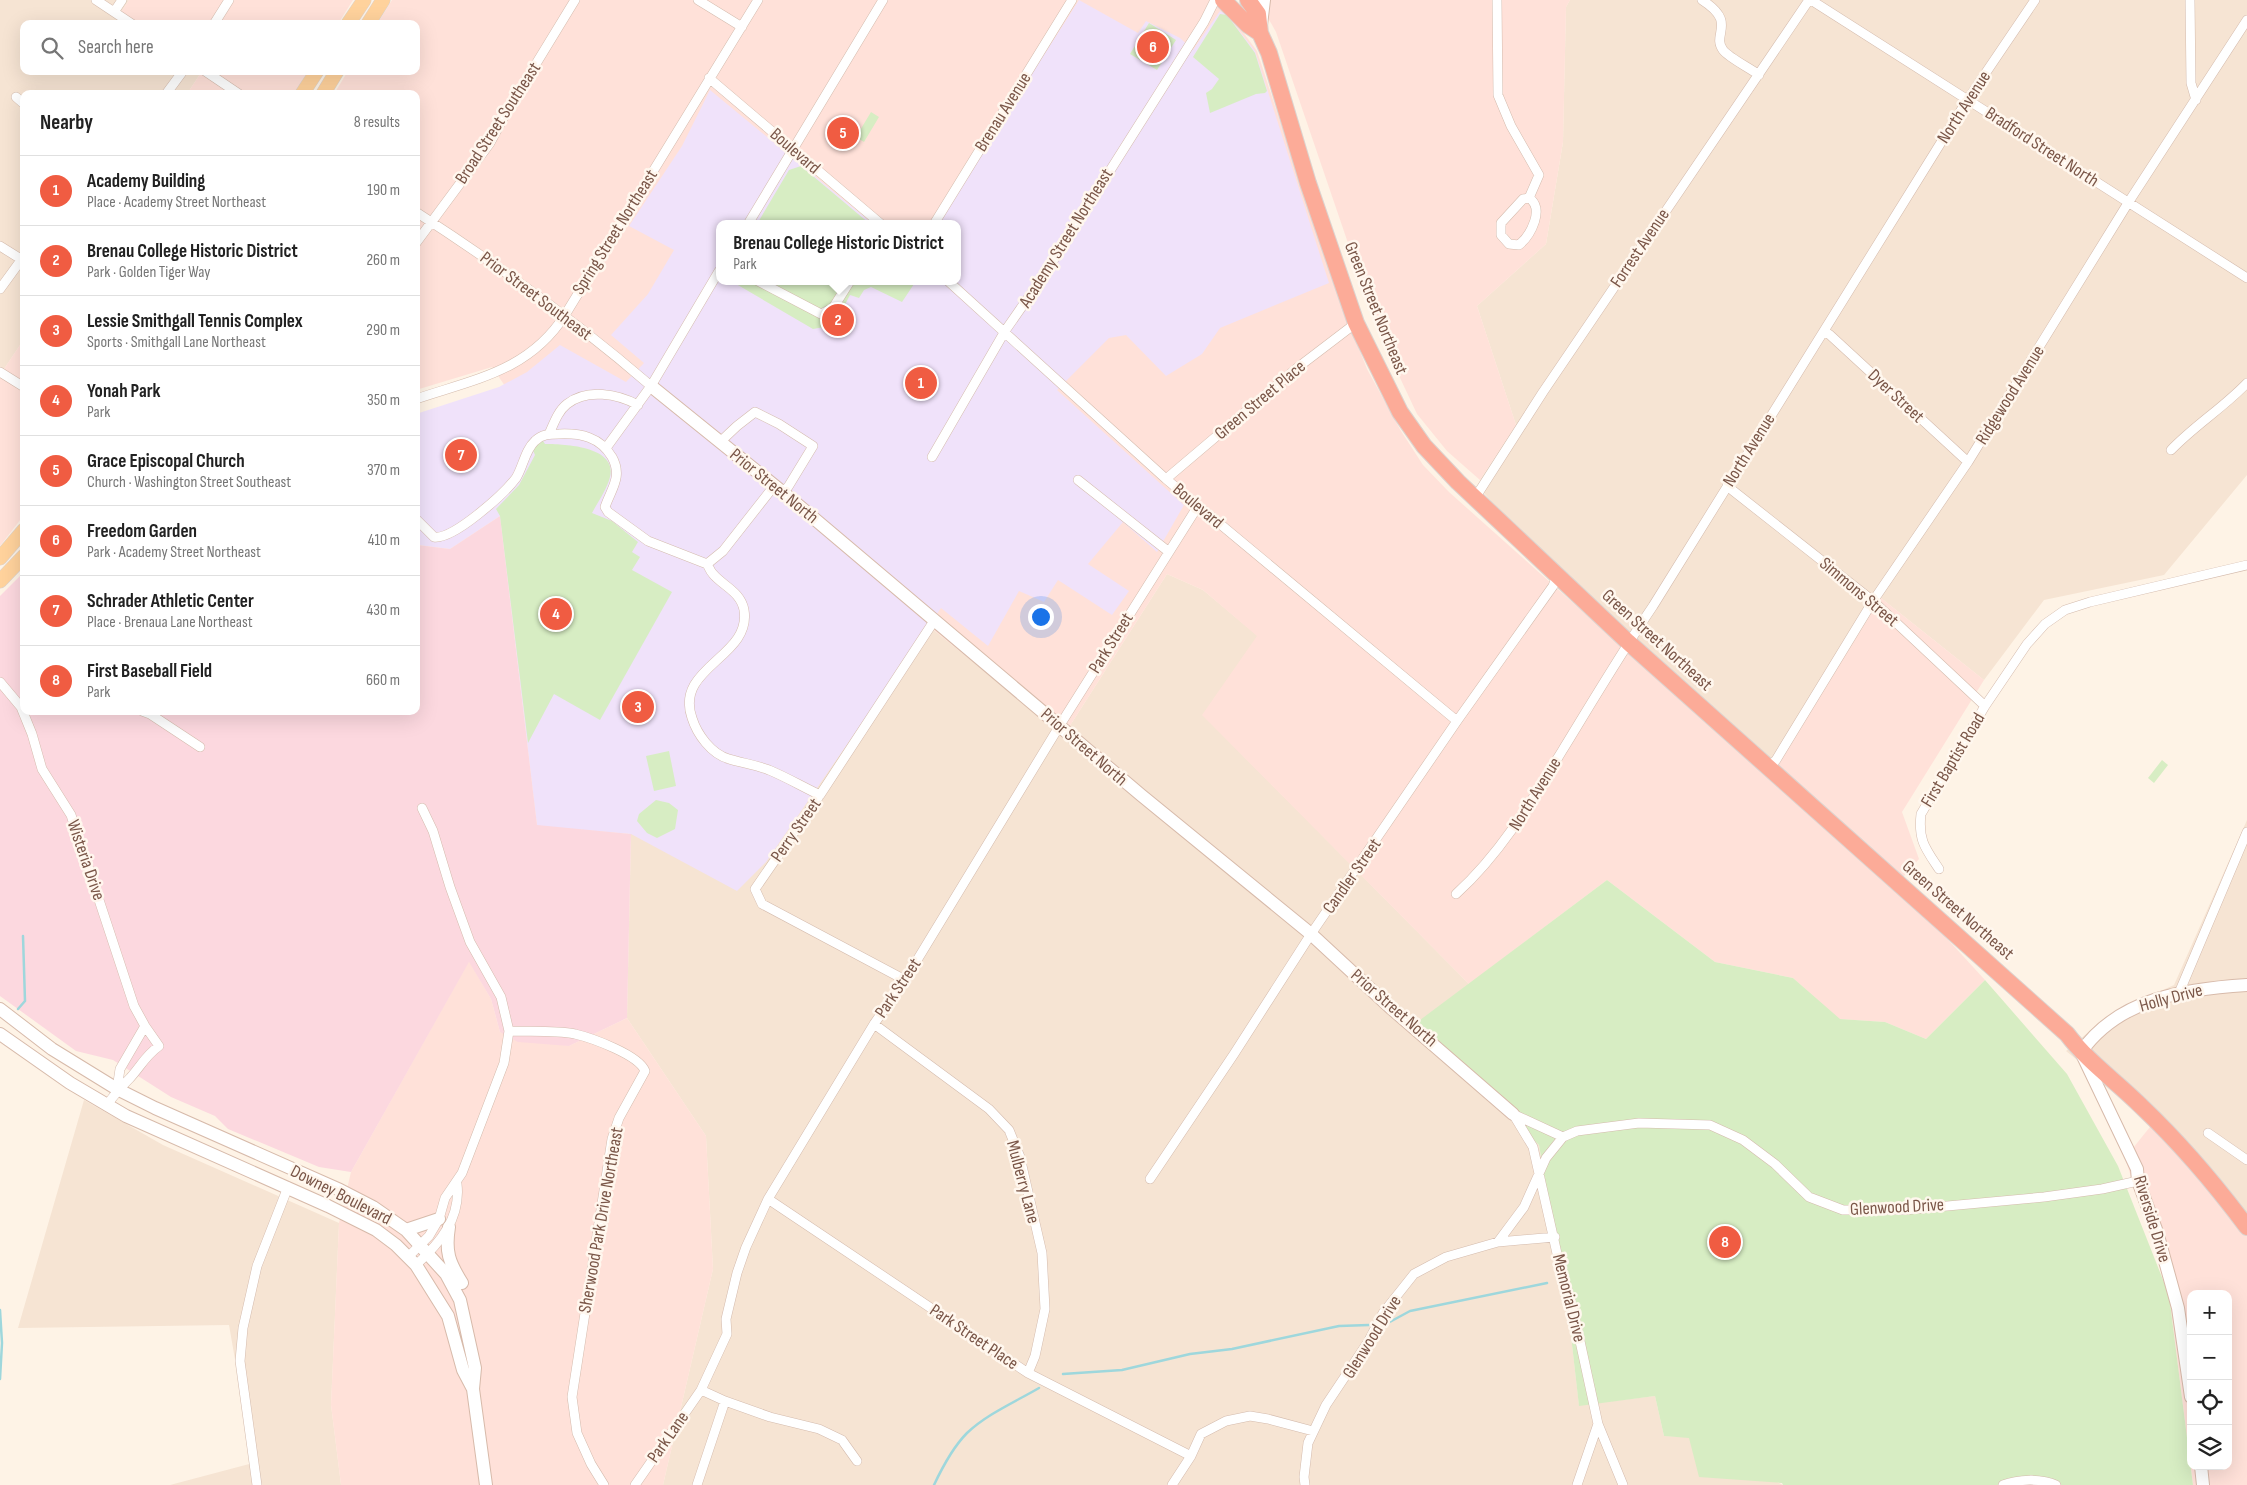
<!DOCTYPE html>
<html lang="en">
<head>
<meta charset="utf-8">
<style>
	:root { --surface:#fff; --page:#f2f2f2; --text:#222; --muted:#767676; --line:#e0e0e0; --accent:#f05c42 }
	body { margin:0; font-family:"Sofia Sans Condensed",sans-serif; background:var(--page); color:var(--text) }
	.controls { position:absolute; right:15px; bottom:15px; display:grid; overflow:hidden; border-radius:10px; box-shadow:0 5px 20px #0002 }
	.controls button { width:45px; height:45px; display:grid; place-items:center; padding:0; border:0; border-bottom:1px solid var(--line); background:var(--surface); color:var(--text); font:25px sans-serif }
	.you { position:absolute; left:1040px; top:616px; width:18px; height:18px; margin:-12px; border:4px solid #fff; border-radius:50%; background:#1a73e8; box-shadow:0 0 0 8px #1a73e833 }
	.badge { display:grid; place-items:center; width:32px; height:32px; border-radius:50%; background:var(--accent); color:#fff; font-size:16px; font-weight:700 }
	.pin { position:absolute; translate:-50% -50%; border:2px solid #fff; box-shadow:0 1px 5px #0006 }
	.popup { position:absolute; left:716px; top:220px; width:245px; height:65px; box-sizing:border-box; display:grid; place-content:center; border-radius:10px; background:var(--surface); filter:drop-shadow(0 1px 4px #0005); font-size:16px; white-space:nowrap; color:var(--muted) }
	.popup b { font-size:19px; color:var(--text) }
	.popup::after { content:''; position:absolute; left:50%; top:100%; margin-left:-10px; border:10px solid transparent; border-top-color:var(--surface) }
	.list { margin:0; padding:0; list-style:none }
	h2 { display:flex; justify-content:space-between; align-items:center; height:65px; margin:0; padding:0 20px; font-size:21px }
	h2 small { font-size:16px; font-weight:400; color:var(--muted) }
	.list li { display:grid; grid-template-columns:32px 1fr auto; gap:15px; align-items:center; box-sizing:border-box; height:70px; padding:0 20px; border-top:1px solid var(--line) }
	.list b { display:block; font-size:19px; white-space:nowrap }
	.list p { margin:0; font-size:16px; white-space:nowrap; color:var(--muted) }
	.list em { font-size:16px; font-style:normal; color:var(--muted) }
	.icon { flex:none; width:28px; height:28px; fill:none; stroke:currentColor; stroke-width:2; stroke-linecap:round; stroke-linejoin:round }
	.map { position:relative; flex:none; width:2247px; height:1485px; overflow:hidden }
	.search { position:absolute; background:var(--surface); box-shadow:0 5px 20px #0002; left:20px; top:20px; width:400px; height:55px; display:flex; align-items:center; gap:12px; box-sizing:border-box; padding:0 18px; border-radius:10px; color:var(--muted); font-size:19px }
	.panel { position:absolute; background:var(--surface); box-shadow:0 5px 20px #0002; left:20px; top:90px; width:400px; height:625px; border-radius:10px }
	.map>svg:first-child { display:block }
</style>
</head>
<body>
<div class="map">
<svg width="2247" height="1485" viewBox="0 0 2247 1485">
	<rect width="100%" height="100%" fill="#fef3e6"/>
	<path fill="#f6e4d3" d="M0,0H129L118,17L129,24H24V71H202L187,94H24V339L0,375Z
		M1570,0H2247V475L2164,575L2044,600L1984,680L1881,598L1768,777L1626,650L1484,493L1480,480L1516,425L1477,306L1546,244L1563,142L1566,7Z
		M864,574L1064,735L1167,574L1203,590L1258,636L1203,715L1469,984L1413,1026L1539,1145L1571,1336L1579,1405L1655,1396L1664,1436L1689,1437L1783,1485H663L713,1269L706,1136L627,1018L631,834Z
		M2247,820V1234L2154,1122L2066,1051L2092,1029L2121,1009L2174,985Z
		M84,1100L163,1145L339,1223L331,1405L341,1485H170L253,1463L229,1325L18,1328Z"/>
	<path fill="#ffe1d9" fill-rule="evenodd" d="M129,0H353L338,24H129L118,17Z
		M392,0H1211L1231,16L1257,51L1334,285L1367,369L1401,431L1423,465L1449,492L1768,777L1881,598L1984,680L1902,812L1919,859L1897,884L1985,980L1926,1039L1885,1022L1839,1019L1793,978L1715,962L1607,880L1469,984L1202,715L1257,636L1203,590L1167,574L1064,735L864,574L545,444L492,367L416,390V94H334L348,71H416V24H377ZM719,224H957V281H719Z
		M1258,0H1570L1566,7L1563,142L1546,244L1477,306L1516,425L1480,480L1447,451L1417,414L1378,331L1276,32Z
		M202,71H308L294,94H187Z
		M24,339V515L0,546V375Z
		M469,961L491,999L500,1032L569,1046L627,1018L706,1136L713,1269L663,1485H341L331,1405L339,1223L351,1172Z
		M2154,1122L2247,1234V1485H2193L2169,1295L2125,1158ZM2191,1294H2228V1466H2191Z"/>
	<path fill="#f0e2fa" d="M1079,0L1138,33L1146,21L1180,38L1193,50L1220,11L1227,15L1255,51L1329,283L1220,328L1202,354L1166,376L1126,335L1109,338L1057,390L1184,505L1157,552L1123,522L1088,564L1129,591L1112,615L1058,580L1044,602L1019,591L988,646L941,608L766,862L737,891L631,834L537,826L500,516L450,549L418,545L416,414L499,387L527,372L560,345L626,382L644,363L611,335L648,294L674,250L629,226L682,146L710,90L873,224H719V281H957V224H936Z"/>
	<path fill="#fcd8df" d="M500,516L537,825L631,834L627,1018L569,1046L518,1042L500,1032L491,999L469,962L351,1172L319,1167L228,1129L215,1116L171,1097L113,1060L76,1051L0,996V596L24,572V711H416V540L418,545L450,549Z"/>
	<path fill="#d7edc3" d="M1220,14L1227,15L1255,53L1267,91L1265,93L1256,94L1210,113L1206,93L1212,89L1219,79L1193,57Z
		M1149,23L1176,40L1157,70L1130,54Z
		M871,112L879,117L864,142L856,137Z
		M801,166L870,224H757L789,170Z
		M731,281H916L902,302L871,287L864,290L859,298L850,295L840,314L841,317L830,326L813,329Z
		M543,441L545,444C563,444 618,446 610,477C607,489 598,502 592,513L612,521L638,542L632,552L640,557L632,570L672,592L600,720L554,694L528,743L500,516L496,509L519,485L535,455L532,448Z
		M669,751L676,786L654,791L646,756Z
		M2162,760L2168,765L2154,783L2148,778Z
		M656,800L669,803L678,810L675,829L657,838L647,833L637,821L639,814Z
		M1607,880L1715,962L1793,978L1840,1019L1885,1022L1926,1039L1985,980L2067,1074L2118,1166L2169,1295L2193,1485H1783L1782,1483L1699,1477L1689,1438L1664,1436L1655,1396L1579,1406L1571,1336L1539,1145L1412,1026Z"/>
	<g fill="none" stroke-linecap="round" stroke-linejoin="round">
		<path stroke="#9ed7dc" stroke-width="2.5" d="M18,1009L25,1001L23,936
			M0,1310L2,1343L0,1379
			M1386,1324L1410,1311L1547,1283
			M1063,1374L1122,1370L1190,1354L1232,1349L1339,1326L1369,1325
			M934,1485C942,1468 953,1447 967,1433C987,1414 1015,1402 1039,1388"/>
		<g stroke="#d4bbad" stroke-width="10">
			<path id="street" d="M96,0L132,24
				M698,0L742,27
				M1497,0L1498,95L1511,126L1539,175L1529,198L1523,199L1501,223V235L1509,244L1519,245C1531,235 1545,208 1529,198
				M1702,0C1738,23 1711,34 1723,50C1729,58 1750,68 1759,75
				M1811,0L2247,278
				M2190,0L2191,83L2196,100
				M114,12L122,0
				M214,24L229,0
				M205,71L239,94
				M709,78L881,224
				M166,94L183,71
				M16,97L24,104
				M416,212C498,265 577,322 651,386
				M748,224L883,0
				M934,224L1072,0
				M416,243L490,143L506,113L575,0
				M0,246L24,261
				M758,281L821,314L833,308L850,281
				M948,281L1166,479L1457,721
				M0,289L24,256
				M1824,331L1830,335L1968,462
				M0,372L24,387
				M416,399C475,379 529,371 565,315L758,0
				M549,434C554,423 558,411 567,404C587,388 618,394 638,405
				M720,442L737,426L755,412L779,424L813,446L788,487L782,492
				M606,448L651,386L719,271
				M2171,450C2195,425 2223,408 2247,383
				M932,457L1005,331L1044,275L1204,22L1215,0
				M1166,479L1297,368L1356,323
				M1078,480L1169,552
				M1727,486L1873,601L1985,706
				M1475,498L1543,392L1809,0
				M416,519L434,537C453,540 504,494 516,478C523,467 525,450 535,441C542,434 550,434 559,434C581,433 600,437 612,457C623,477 611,489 605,507L608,512L648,541L707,564C709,567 710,571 713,574C723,586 741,592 744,610C752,657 674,667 692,718C697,734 711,754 729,759C742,763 756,765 769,770C786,777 803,787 820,795
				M707,564L723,551L774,486
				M0,682L21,707L32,734L42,769L71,815L134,1006L145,1026L159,1046C145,1056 141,1066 130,1078C121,1087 114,1095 107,1105
				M142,711L150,714L200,747
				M1768,768L1776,760L1873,601L1968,462L2128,203L2247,20
				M1939,869C1925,848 1918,840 1921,814L1985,706L2027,644L2045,624L2065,610L2090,602L2247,565
				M1456,894C1501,853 1531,802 1562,751C1592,702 1621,653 1653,606L1968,99L2035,0
				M905,980L762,904L755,889L820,795L934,621
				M2179,993L2247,832
				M874,1024L989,1109L1009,1130L1020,1157L1042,1253L1045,1309L1035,1356L1028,1373
				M509,1031C530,1032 554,1030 575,1034C592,1038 639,1055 645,1071L619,1118L612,1139L572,1397L577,1433L591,1464L604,1485
				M117,1089L120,1069L145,1026
				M1513,1114L1563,1137L1577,1131L1639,1123L1710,1125L1743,1140L1775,1164L1809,1197L1843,1210H1904L2044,1197L2102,1189L2138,1181
				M1513,1114L1533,1147L1558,1258L1573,1309L1598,1424L1623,1485
				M2208,1133L2247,1160
				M1150,1179L1234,1054L1311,934L1457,721L1553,586L1557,576
				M768,1199L1028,1373L1191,1456
				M1498,1242L1524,1207L1546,1158L1563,1137
				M408,1257L429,1236L439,1219L445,1198L462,1173L504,1063L509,1031L501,997L470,942L450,887L433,831L422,808
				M416,1265C440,1243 461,1218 457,1184
				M725,1401L770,1417L819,1429L842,1440L857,1461
				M257,1485L240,1361L243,1328L257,1266L288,1187
				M635,1485L701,1390
				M697,1485L725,1401L701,1390L727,1334L726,1319L737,1273L746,1247L768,1199L874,1024L905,980L1060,725L1198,506
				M1172,1485L1191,1456L1201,1434L1226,1421L1250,1416L1268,1419L1313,1431
				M1305,1485L1304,1477L1308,1443L1326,1405L1368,1342L1383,1313L1414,1274L1446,1257L1498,1242L1555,1237
				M1577,1485L1598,1424
				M2003,1485C2018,1479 2041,1478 2056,1485"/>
		</g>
		<g stroke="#d7baaa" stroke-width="14">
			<path id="secondary" d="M1261,25L1264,0
				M651,386L791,499L1141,795L1311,934L1392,1009L1513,1114
				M0,1009L52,1049L117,1089L155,1108L340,1190L373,1207L406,1230L446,1274L460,1300L475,1368L473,1389L486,1485
				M0,1034L70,1083L126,1116L328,1206L376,1230L396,1245L416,1265L448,1316L463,1370L473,1389
				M449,1227C445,1252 449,1262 462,1283
				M406,1230L439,1219
				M2191,1397L2178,1308L2157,1232L2138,1181L2137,1169L2081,1052C2119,998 2185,989 2247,985
				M2201,1466L2203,1485"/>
		</g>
		<g stroke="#dcd3cf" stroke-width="15">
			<path id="primary" d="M348,24L364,0
				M368,24L383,0
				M302,94L317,71
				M323,94L337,71
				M0,558L24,530
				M0,581L24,556"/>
		</g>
		<g stroke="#dcd3cf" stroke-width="18">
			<path id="highway" d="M1223,0L1248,25L1260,33
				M1248,0L1258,14L1260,33L1269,53L1308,183L1356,323L1400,412L1424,446L1458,482L1628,642L2067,1034C2088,1062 2116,1081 2141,1106C2180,1143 2215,1184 2247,1227"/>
		</g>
		<use href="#street" stroke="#fff" stroke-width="9"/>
		<use href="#secondary" stroke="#fff" stroke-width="12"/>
		<use href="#primary" stroke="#ffd29c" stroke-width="14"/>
		<use href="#highway" stroke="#fcab98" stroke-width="16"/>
	</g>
	<g text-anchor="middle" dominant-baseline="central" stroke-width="5" stroke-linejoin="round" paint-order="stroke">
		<g font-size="18" fill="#7a5648" stroke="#fff7ee">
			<text transform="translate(1964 107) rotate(-57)">North Avenue</text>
			<text transform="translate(1003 112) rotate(-58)">Brenau Avenue</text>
			<text transform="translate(498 123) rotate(-57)">Broad Street Southeast</text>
			<text transform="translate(2042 147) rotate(33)">Bradford Street North</text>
			<text transform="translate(795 151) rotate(41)">Boulevard</text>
			<text transform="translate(615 232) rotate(-58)">Spring Street Northeast</text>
			<text transform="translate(1066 238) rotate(-58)">Academy Street Northeast</text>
			<text transform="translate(1640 248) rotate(-56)">Forrest Avenue</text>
			<text transform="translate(536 296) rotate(37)">Prior Street Southeast</text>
			<text transform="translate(1376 308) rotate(68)">Green Street Northeast</text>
			<text transform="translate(2010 395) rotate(-58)">Ridgewood Avenue</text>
			<text transform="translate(1896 396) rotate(43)">Dyer Street</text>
			<text transform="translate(1260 400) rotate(-40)">Green Street Place</text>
			<text transform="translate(1749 450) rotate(-58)">North Avenue</text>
			<text transform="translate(774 486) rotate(39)">Prior Street North</text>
			<text transform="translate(1198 506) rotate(40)">Boulevard</text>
			<text transform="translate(1859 592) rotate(40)">Simmons Street</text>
			<text transform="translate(1657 640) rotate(42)">Green Street Northeast</text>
			<text transform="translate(1111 643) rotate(-58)">Park Street</text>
			<text transform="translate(1084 747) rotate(41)">Prior Street North</text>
			<text transform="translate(1953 760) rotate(-59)">First Baptist Road</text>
			<text transform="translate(1535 794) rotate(-58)">North Avenue</text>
			<text transform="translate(796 830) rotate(-55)">Perry Street</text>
			<text transform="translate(86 860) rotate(71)">Wisteria Drive</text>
			<text transform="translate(1352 876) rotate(-55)">Candler Street</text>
			<text transform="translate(1958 910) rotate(41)">Green Street Northeast</text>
			<text transform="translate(898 988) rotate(-56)">Park Street</text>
			<text transform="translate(2171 998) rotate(-15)">Holly Drive</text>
			<text transform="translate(1394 1008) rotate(41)">Prior Street North</text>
			<text transform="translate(1023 1182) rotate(75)">Mulberry Lane</text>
			<text transform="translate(341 1195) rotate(27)">Downey Boulevard</text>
			<text transform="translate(1897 1207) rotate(-3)">Glenwood Drive</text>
			<text transform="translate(2152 1219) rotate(73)">Riverside Drive</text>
			<text transform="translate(601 1220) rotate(-80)">Sherwood Park Drive Northeast</text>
			<text transform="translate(1569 1298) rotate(76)">Memorial Drive</text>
			<text transform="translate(974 1337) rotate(34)">Park Street Place</text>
			<text transform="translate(1372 1337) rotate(-58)">Glenwood Drive</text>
			<text transform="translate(668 1437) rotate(-55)">Park Lane</text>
		</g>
	</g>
</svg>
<div class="controls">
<button>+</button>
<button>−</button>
<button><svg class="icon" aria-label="locate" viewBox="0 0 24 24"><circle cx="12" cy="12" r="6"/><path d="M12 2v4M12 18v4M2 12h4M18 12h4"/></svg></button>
<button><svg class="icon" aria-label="layers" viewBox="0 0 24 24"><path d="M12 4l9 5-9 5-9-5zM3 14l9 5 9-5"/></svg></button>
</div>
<div class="you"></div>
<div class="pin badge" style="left:921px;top:383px">1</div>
<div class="pin badge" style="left:838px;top:320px">2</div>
<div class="popup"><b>Brenau College Historic District</b>Park</div>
<div class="pin badge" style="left:638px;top:707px">3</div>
<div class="pin badge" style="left:556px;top:614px">4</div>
<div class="pin badge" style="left:843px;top:133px">5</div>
<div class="pin badge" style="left:1153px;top:47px">6</div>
<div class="pin badge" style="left:461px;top:455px">7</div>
<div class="pin badge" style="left:1725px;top:1242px">8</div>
<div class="search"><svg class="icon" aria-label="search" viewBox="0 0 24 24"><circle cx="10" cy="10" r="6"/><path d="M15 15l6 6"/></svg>Search here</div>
<section class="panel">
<h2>Nearby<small>8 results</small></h2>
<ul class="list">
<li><span class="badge">1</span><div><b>Academy Building</b><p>Place · Academy Street Northeast</p></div><em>190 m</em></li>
<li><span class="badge">2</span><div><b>Brenau College Historic District</b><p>Park · Golden Tiger Way</p></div><em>260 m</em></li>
<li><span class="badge">3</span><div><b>Lessie Smithgall Tennis Complex</b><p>Sports · Smithgall Lane Northeast</p></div><em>290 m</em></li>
<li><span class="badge">4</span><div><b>Yonah Park</b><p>Park</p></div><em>350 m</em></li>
<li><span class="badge">5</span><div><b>Grace Episcopal Church</b><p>Church · Washington Street Southeast</p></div><em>370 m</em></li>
<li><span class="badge">6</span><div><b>Freedom Garden</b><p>Park · Academy Street Northeast</p></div><em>410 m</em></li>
<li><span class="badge">7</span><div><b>Schrader Athletic Center</b><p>Place · Brenaua Lane Northeast</p></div><em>430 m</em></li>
<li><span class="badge">8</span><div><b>First Baseball Field</b><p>Park</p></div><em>660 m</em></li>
</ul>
</section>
</div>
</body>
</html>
